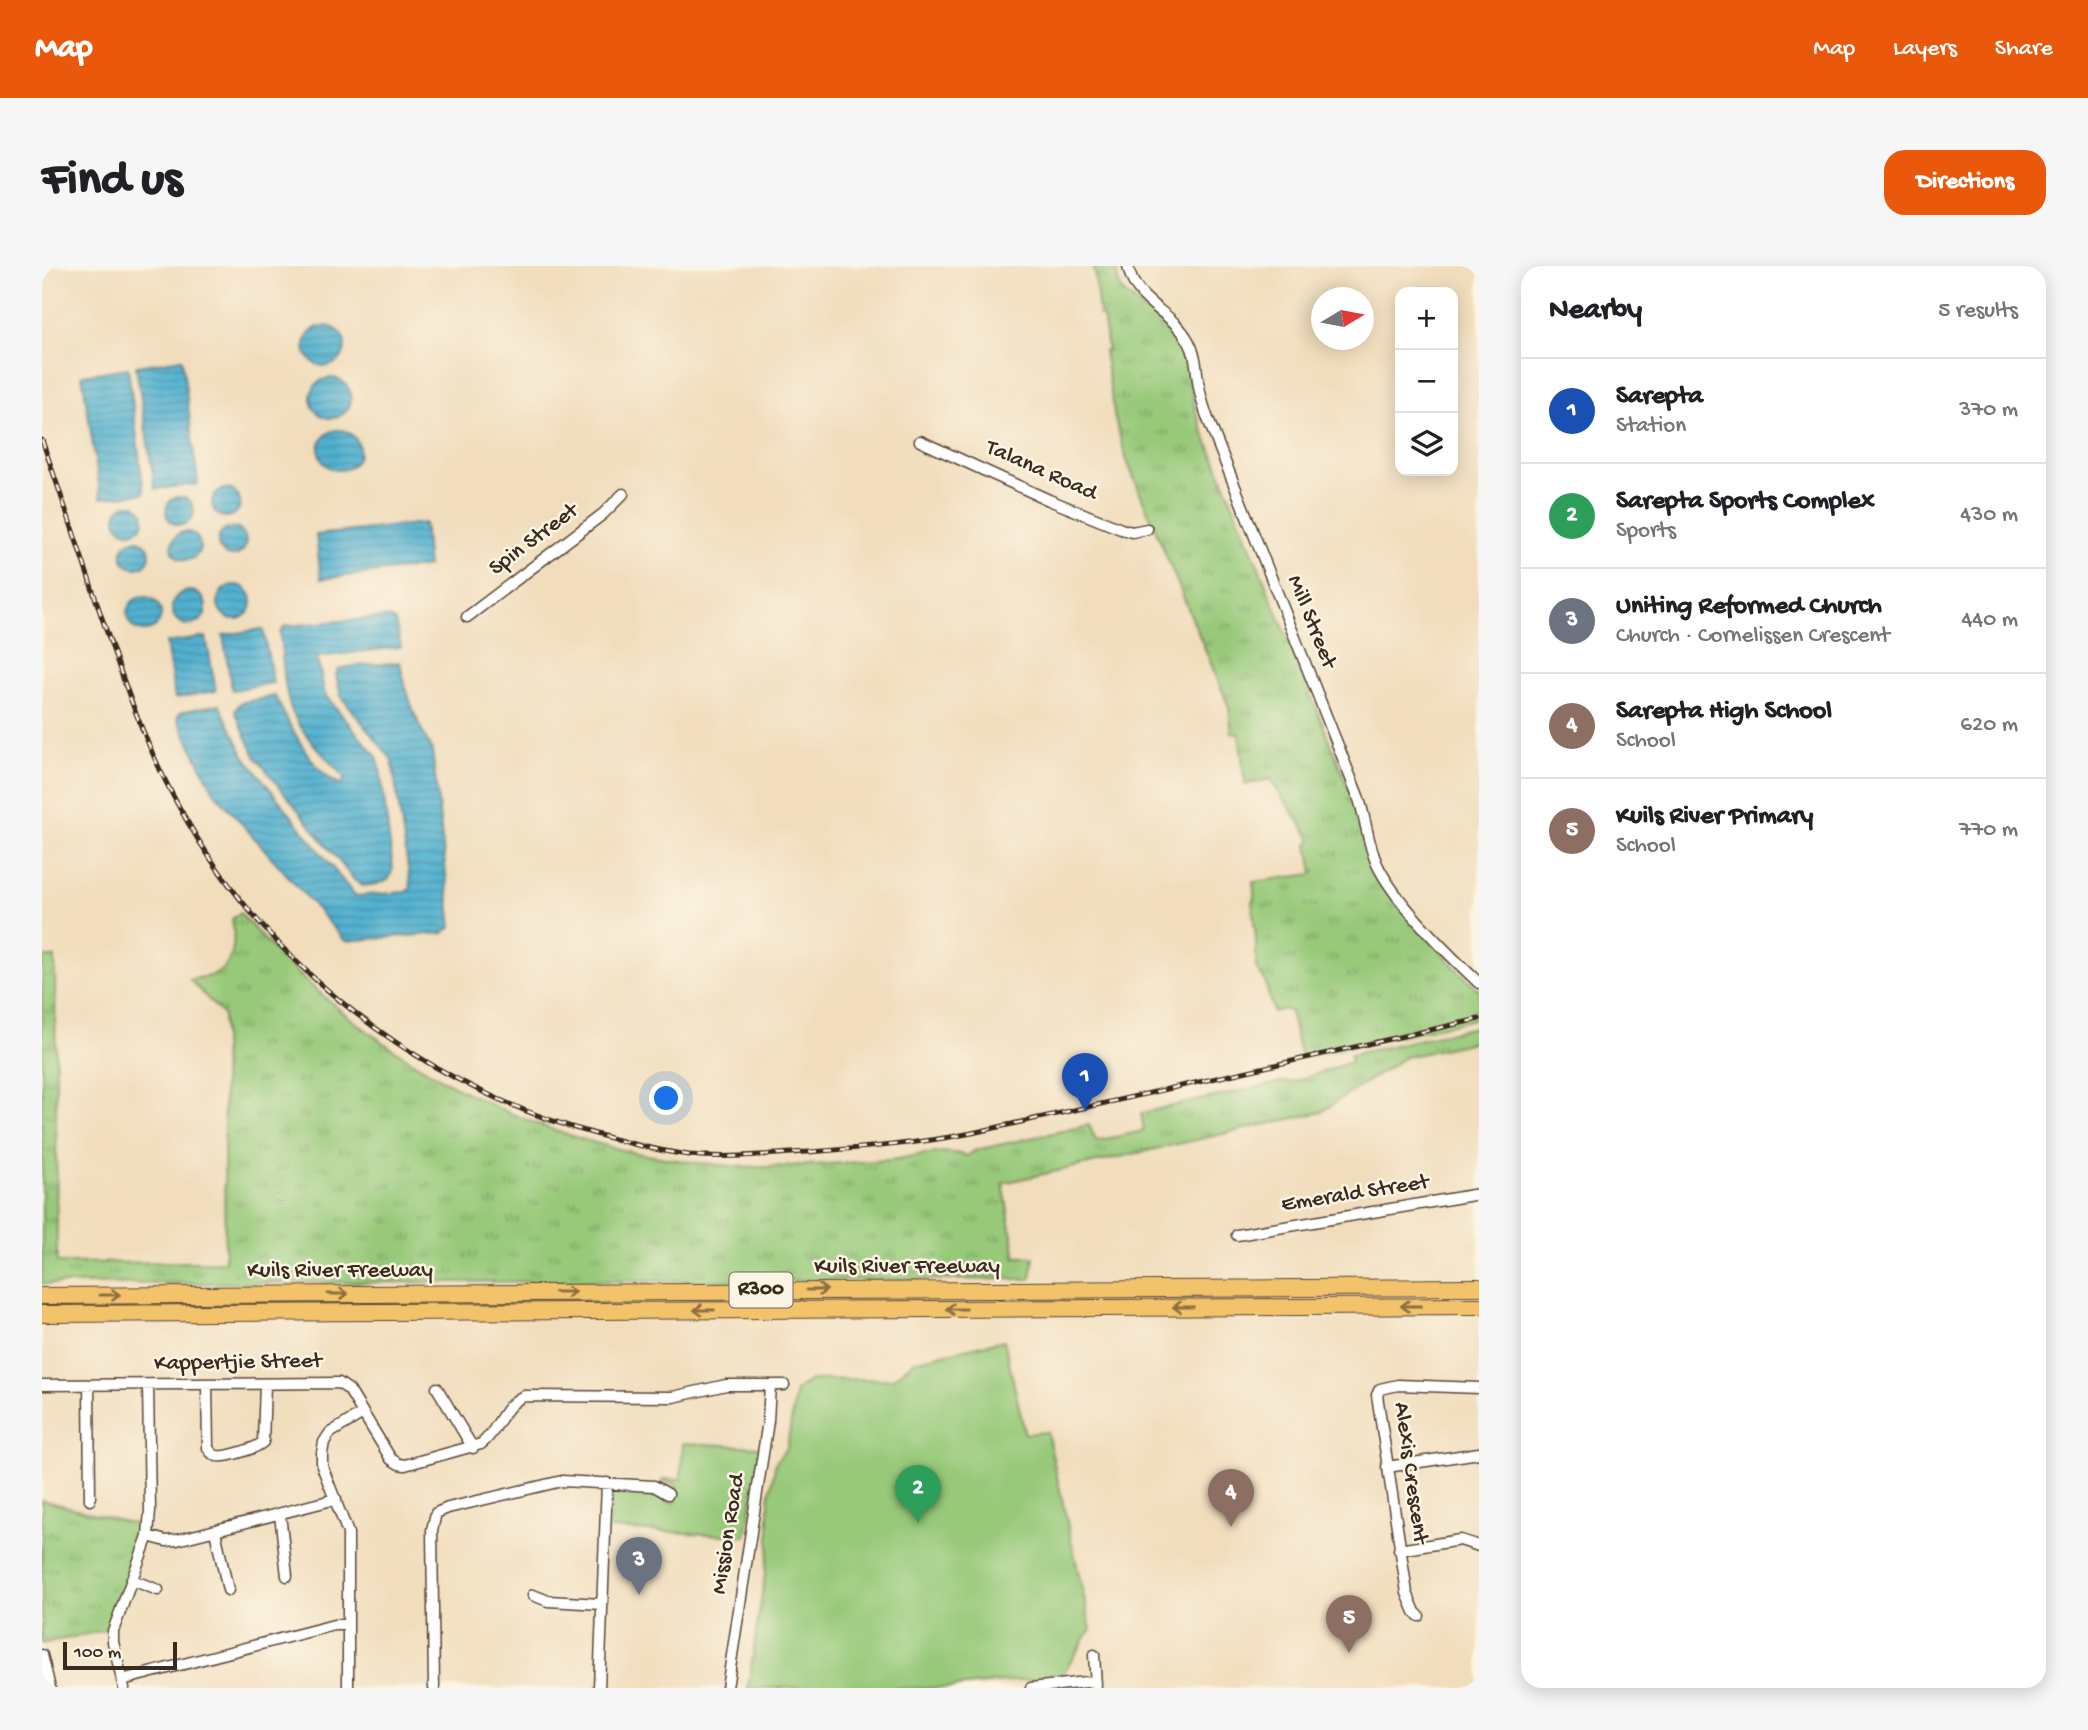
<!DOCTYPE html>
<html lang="en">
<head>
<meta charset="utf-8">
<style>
	:root { --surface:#fff; --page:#f6f6f6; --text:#202124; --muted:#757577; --line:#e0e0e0; --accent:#ea580c }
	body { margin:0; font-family:"Gochi Hand",sans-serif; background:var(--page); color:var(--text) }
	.controls { position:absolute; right:21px; top:21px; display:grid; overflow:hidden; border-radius:14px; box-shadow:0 4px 18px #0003 }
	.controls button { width:63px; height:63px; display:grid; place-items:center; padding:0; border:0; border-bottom:2px solid var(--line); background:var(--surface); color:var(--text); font:35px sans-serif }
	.compass { position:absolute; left:1269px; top:21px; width:63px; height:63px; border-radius:50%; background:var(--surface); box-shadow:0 4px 18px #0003; rotate:80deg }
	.scale { position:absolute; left:21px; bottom:18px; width:114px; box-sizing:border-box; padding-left:7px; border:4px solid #3b2a1e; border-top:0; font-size:19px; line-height:24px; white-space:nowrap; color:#3b2a1e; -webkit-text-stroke:5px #fcf5e5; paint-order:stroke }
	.you { position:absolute; left:625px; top:833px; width:24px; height:24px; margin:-18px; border:5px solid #fff; border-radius:50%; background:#1a73e8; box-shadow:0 0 0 10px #1a73e833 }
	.badge { display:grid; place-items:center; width:46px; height:46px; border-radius:50%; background:var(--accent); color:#fff; font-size:23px; font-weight:700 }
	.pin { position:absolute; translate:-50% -58px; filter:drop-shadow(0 2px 4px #0008) }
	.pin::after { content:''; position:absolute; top:37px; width:24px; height:21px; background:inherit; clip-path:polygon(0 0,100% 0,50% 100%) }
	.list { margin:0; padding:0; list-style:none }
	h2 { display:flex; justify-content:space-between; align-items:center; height:91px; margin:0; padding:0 28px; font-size:30px }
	h2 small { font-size:23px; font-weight:400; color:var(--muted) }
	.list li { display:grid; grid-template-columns:46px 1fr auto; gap:21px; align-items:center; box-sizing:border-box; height:105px; padding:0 28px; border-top:2px solid var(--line) }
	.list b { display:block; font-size:26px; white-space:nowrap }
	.list p { margin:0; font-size:23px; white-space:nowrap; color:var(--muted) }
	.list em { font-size:23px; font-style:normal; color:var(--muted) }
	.icon { flex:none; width:38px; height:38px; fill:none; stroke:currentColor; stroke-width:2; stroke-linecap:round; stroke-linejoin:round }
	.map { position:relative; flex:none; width:1437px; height:1422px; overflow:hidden; border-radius:21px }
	header { display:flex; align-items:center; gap:42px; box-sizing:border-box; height:98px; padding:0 35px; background:var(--accent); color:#fff }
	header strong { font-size:33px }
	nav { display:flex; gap:38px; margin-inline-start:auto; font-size:24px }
	.intro { display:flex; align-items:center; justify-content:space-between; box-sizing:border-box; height:168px; padding:0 42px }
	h1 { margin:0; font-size:49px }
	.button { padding:18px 32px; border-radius:21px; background:var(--accent); color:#fff; font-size:24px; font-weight:700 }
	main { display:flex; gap:42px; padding:0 42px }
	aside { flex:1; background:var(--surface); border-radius:21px; box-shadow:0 4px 18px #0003 }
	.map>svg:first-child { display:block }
</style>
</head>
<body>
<header>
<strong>Map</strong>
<nav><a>Map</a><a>Layers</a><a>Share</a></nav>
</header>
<div class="intro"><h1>Find us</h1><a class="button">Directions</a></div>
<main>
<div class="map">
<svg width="1437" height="1422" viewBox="0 0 1437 1422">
	<defs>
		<pattern id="grass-tufts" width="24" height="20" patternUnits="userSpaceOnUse" patternTransform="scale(1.75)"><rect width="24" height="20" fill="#97c979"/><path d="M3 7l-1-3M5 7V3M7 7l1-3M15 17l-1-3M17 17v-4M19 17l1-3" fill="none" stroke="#7ca363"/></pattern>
		<pattern id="water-rules" width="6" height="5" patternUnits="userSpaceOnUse" patternTransform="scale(1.75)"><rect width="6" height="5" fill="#51b1d0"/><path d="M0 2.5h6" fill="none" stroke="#4490a8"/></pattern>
	</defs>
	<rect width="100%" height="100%" fill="#fcf5e5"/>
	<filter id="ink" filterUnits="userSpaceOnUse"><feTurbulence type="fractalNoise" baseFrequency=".0143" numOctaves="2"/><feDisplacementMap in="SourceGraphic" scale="14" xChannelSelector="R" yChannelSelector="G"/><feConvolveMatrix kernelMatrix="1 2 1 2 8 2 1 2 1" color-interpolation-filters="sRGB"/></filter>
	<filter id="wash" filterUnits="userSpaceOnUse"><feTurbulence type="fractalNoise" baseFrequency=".00686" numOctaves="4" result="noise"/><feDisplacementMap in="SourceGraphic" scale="28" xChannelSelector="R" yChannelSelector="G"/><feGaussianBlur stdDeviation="1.57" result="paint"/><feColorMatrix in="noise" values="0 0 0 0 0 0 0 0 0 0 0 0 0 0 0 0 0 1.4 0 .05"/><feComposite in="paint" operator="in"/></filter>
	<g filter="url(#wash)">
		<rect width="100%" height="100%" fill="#f1ddbc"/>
		<path fill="url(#grass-tufts)" stroke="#697a4c" stroke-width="2" d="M1052,0H1074L1076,16L1081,26L1125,61L1138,76L1145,96L1154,147L1312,535L1324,583L1338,614L1411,699L1437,724V752L1259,791L1248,746L1242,743L1231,746L1223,715L1214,702V673L1210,635L1213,634L1211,616L1271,608L1266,578L1270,574L1228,513L1203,519L1197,467H1190L1187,441L1085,195L1073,153L1062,85L1066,84L1061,50H1057Z
			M198,647C302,767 438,854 594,887C637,895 682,902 725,901C766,899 807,897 847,894C876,891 896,881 925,890L934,884L1047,859L1054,875L1102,865L1099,847L1240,816H1251L1309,796L1308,789L1437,760V775L1363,791L1279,846L961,917L974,991H992L989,1013L0,1018V691H13L15,997L183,996L181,749L148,714C156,711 164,712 171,709C194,700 193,673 190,653Z
			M0,1234L103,1261L68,1363L0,1378Z"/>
		<path fill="#97c979" stroke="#697a4c" stroke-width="2" d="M962,1074L983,1168L1005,1166L1049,1363L1019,1410L904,1422H706L727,1282V1232L734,1196L745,1181L754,1125L768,1114L851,1113L872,1095Z
			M641,1177L719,1181L704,1270L567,1263L569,1228L576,1222C585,1223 602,1220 610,1224C620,1229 621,1239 634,1236L635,1220L631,1217L620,1216L621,1213H639Z"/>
		<path fill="url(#water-rules)" stroke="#466e77" stroke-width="2" d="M263 80a20 20 0 1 1 40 0a20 20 0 1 1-40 0Z
			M140,93L156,218L113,223L94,100Z
			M86,102L102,227L59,232L40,109Z
			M269 132a20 20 0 1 1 40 0a20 20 0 1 1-40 0Z
			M277 184a20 20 0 1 1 40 0a20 20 0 1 1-40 0Z
			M170 237a14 14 0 1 1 28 0a14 14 0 1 1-28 0Z
			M124 245a14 14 0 1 1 28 0a14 14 0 1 1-28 0Z
			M74 252a14 14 0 1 1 28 0a14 14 0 1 1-28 0Z
			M382,257L386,300L279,313L274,269Z
			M176 276a14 14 0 1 1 28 0a14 14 0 1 1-28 0Z
			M130 280a14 14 0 1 1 28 0a14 14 0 1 1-28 0Z
			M80 288a14 14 0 1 1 28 0a14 14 0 1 1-28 0Z
			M176 336a17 17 0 1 1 34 0a17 17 0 1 1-34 0Z
			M130 342a17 17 0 1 1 34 0a17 17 0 1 1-34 0Z
			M85 348a17 17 0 1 1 34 0a17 17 0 1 1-34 0Z
			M346,351L353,355L359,381L275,391L283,429L335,491L338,502L351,602L347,613L335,618L321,620L312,614L213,490L193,445L198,437L233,430C244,453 274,513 300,518L303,512C286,493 258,467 249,443C241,419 241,392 238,367L243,360Z
			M221,363L231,417L190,424L181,369Z
			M164,371L174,425L133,432L124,377Z
			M358,396C364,428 374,456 390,484L410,661L401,667L303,675L172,526L135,452L139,446L177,438L203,491L313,630L363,626L369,622L350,494L299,430L294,409L296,404L305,401Z"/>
	</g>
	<g filter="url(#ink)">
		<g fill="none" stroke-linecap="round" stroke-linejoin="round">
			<g stroke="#564536" stroke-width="13">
				<path id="minor" d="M1086,0C1092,37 1129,44 1146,74C1155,89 1154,105 1157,121C1159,132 1162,142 1166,153L1316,530C1324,552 1325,576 1335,598C1352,635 1406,688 1437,717
					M878,175L1007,234L1079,263L1090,266L1105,263
					M425,351L561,248L581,228
					M1195,969L1437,928
					M165,1118L166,1182C169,1186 170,1189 175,1190C184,1192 215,1182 221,1176L223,1118
					M0,1119L297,1117L307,1124L349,1193L357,1198L363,1199L439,1178C457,1165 459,1140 482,1130L631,1131L684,1119H742
					M47,1119L48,1234
					M395,1122L431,1182
					M1345,1201L1437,1187
					M238,1248L245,1310
					M173,1265L186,1324
					M106,1270L124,1275L135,1274L294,1233
					M1357,1284L1418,1274L1437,1280
					M90,1314L116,1324
					M491,1329L506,1335L560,1338
					M1377,1350L1373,1346L1365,1327L1335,1129L1338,1123L1356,1119L1437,1122
					M0,1389L8,1422
					M1052,1389L1054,1419
					M80,1414L292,1359H306
					M82,1422L71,1376V1365L106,1270L108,1244L106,1119
					M306,1422V1267L280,1200V1187L282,1176L288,1167L321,1147
					M392,1422L390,1264L394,1247L406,1242L520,1215L612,1220L626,1228
					M557,1422L565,1217
					M685,1422L726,1155L728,1119
					M989,1422L1053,1415"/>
			</g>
			<g stroke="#564536" stroke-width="18">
				<path id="highway" d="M0,1030L1437,1021
					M0,1048L1437,1040"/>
			</g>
			<use href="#minor" stroke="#fff" stroke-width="10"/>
			<use href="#highway" stroke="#f2c36a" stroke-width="16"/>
			<g stroke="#3b2a1e" stroke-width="5">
				<path id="rail" d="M0,174C20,232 40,291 59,349C81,414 103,479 136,539C224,701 380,821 557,869C586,877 616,885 647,889C687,893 726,888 766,886C821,882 875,878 930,867L1437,753"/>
			</g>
			<use href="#rail" stroke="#fcf5e5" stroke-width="2.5" stroke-dasharray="8" stroke-linecap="butt"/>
		</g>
		<defs><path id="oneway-shaft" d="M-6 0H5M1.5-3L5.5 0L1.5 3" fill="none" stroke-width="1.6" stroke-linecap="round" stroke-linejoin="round" transform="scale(1.75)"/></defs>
		<g stroke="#8d6f40">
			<use href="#oneway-shaft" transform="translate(775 1024)"/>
			<use href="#oneway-shaft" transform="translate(523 1026)"/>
			<use href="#oneway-shaft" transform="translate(296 1028)"/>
			<use href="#oneway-shaft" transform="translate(68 1029)"/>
			<use href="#oneway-shaft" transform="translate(1369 1040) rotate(180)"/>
			<use href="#oneway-shaft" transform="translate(1141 1041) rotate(180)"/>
			<use href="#oneway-shaft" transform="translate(914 1043) rotate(180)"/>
			<use href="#oneway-shaft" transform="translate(662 1044) rotate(180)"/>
		</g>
	</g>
	<g text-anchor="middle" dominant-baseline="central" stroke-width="5" stroke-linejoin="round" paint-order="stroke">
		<rect fill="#fcf5e5" stroke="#75675a" stroke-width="2" x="687.5" y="1006.5" width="63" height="35" rx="5"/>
		<g font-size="21" font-weight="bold" fill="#3b2a1e">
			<text x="719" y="1024">R300</text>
		</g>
		<g font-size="23" fill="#3b2a1e" stroke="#fcf5e5">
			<text transform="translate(999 205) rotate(24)">Talana Road</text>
			<text transform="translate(492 274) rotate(-37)">Spin Street</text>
			<text transform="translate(1269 356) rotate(68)">Mill Street</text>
			<text transform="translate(1313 928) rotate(-9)">Emerald Street</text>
			<text x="865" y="1001">Kuils River Freeway</text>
			<text x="298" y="1005">Kuils River Freeway</text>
			<text transform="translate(196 1097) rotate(-1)">Kappertjie Street</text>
			<text transform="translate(1368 1207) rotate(82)">Alexis Crescent</text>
			<text transform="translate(687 1268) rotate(-81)">Mission Road</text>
		</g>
	</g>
</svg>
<div class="controls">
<button>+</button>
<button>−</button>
<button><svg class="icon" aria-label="layers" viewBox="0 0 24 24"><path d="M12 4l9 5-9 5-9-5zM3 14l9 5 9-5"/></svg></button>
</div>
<svg class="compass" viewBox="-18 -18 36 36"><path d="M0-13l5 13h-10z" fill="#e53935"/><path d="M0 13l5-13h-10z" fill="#757577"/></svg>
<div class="scale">100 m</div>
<div class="you"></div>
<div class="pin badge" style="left:1043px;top:845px;background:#1a4fb4">1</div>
<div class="pin badge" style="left:876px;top:1257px;background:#2e9e5b">2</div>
<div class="pin badge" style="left:597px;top:1329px;background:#6b7280">3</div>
<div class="pin badge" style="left:1189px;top:1261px;background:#8d6e63">4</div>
<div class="pin badge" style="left:1307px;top:1387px;background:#8d6e63">5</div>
</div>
<aside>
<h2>Nearby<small>5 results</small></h2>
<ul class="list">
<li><span class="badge" style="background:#1a4fb4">1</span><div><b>Sarepta</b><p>Station</p></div><em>370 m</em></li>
<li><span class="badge" style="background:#2e9e5b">2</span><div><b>Sarepta Sports Complex</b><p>Sports</p></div><em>430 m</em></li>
<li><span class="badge" style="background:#6b7280">3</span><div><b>Uniting Reformed Church</b><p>Church · Cornelissen Crescent</p></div><em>440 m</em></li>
<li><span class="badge" style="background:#8d6e63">4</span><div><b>Sarepta High School</b><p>School</p></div><em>620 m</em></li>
<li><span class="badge" style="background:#8d6e63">5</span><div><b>Kuils River Primary</b><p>School</p></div><em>770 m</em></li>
</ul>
</aside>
</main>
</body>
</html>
